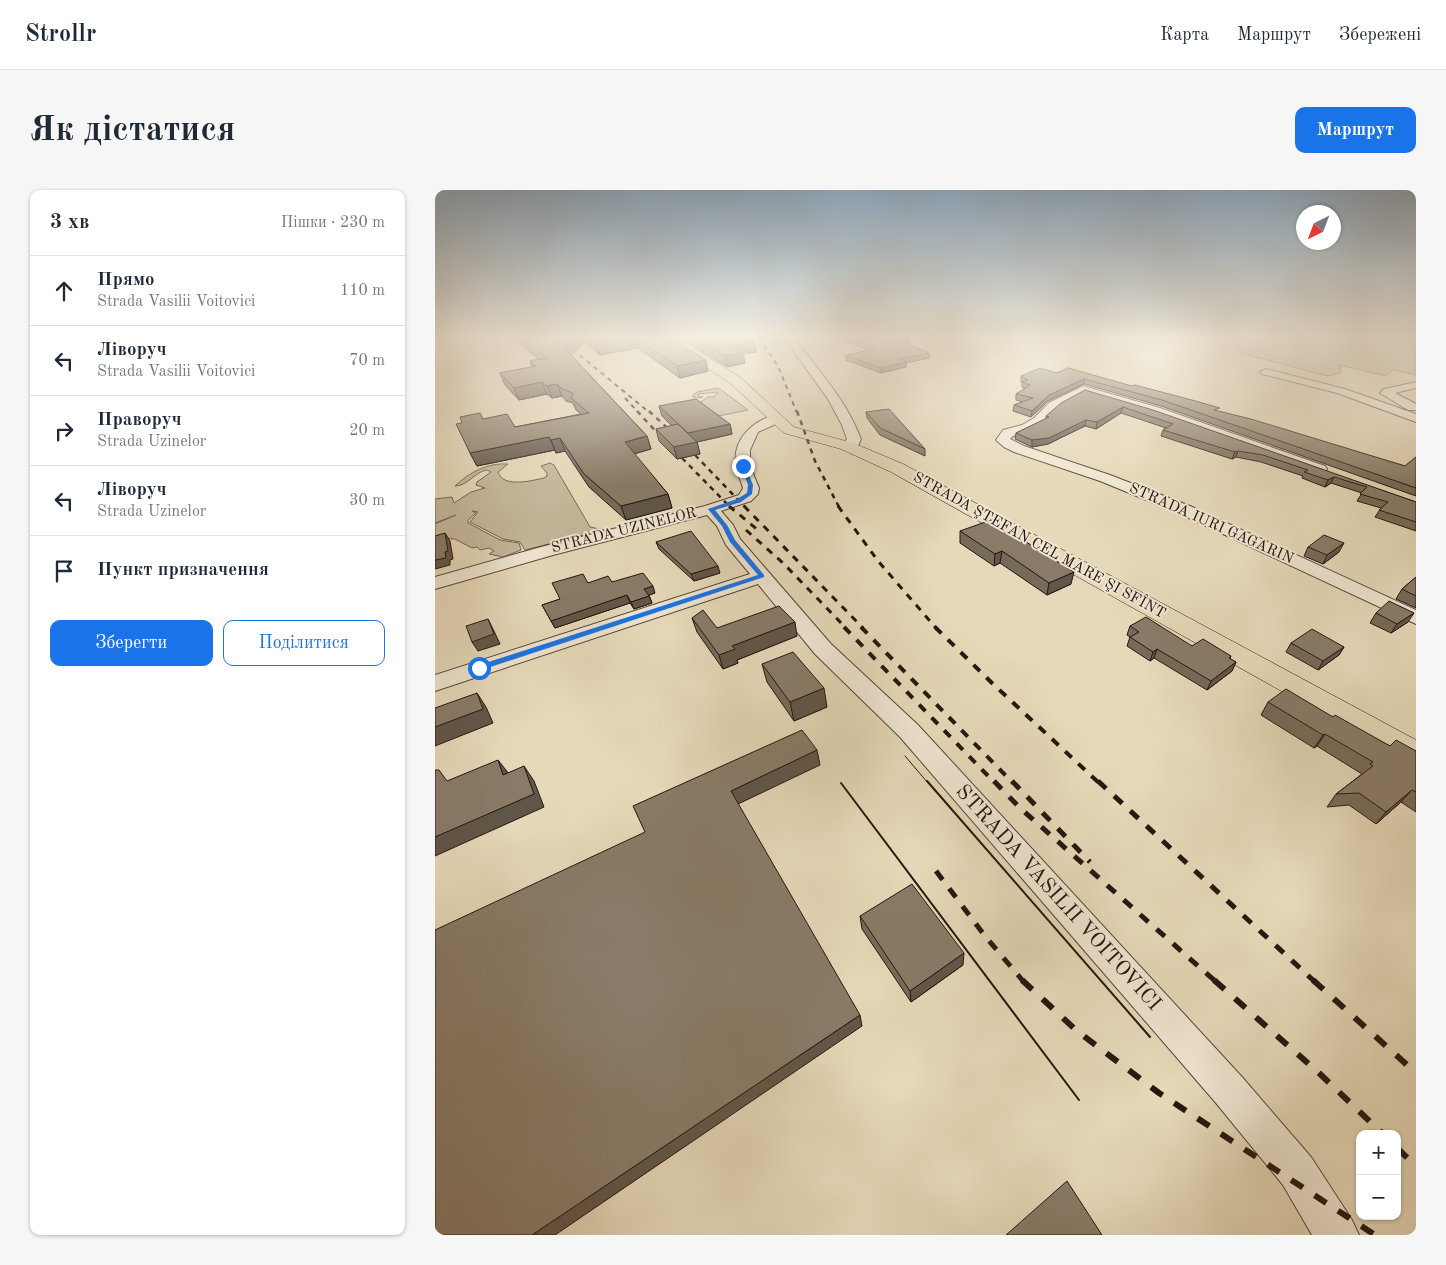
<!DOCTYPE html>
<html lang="uk">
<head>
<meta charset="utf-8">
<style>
	:root { --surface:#fff; --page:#f6f6f7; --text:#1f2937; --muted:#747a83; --line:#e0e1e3; --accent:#1a73e8 }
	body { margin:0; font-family:"Old Standard TT",serif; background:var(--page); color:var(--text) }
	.controls { position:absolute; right:15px; bottom:15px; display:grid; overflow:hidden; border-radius:10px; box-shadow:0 1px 4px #0004 }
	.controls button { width:45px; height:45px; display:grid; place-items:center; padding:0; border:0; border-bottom:1px solid var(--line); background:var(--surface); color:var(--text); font:25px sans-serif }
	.compass { position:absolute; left:861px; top:15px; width:45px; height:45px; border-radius:50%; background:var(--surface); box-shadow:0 1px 4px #0004; rotate:222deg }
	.stop { position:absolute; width:15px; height:15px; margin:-11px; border:4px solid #1a73e8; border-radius:50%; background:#fff }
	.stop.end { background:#1a73e8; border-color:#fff; box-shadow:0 1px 5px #0008 }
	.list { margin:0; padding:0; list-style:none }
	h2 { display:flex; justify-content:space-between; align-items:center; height:65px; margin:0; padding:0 20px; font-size:21px }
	h2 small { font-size:16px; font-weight:400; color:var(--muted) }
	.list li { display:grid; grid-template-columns:32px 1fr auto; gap:15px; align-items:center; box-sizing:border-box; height:70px; padding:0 20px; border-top:1px solid var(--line) }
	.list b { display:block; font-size:19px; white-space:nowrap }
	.list p { margin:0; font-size:16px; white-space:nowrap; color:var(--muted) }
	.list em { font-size:16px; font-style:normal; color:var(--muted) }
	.actions { display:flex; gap:10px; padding:15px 20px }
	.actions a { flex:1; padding:11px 0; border:1px solid var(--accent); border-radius:10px; text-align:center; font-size:18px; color:var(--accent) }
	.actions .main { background:var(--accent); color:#fff }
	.icon { flex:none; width:28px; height:28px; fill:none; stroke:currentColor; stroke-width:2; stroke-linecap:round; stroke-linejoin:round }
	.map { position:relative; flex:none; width:981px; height:1045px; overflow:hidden; border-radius:10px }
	header { display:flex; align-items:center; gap:30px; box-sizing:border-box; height:70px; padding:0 25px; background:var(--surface); border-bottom:1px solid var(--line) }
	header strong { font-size:24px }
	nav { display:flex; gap:28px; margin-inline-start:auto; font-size:18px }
	.intro { display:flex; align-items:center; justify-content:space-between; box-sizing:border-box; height:120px; padding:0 30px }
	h1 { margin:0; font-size:35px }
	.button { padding:12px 22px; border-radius:10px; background:var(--accent); color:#fff; font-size:18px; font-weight:700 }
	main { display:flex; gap:30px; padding:0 30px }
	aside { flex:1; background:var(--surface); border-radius:10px; box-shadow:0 1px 4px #0004 }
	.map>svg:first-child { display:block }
</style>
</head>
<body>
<header>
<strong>Strollr</strong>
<nav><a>Карта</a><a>Маршрут</a><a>Збережені</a></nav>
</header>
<div class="intro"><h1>Як дістатися</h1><a class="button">Маршрут</a></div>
<main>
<aside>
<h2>3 хв<small>Пішки · 230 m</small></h2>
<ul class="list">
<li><svg class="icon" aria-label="ahead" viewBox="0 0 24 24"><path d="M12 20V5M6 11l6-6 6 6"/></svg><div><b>Прямо</b><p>Strada Vasilii Voitovici</p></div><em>110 m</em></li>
<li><svg class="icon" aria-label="left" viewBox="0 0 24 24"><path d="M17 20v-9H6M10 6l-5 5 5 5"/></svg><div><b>Ліворуч</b><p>Strada Vasilii Voitovici</p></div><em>70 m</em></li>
<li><svg class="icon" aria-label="right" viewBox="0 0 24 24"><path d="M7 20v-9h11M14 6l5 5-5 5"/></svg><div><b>Праворуч</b><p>Strada Uzinelor</p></div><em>20 m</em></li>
<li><svg class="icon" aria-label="left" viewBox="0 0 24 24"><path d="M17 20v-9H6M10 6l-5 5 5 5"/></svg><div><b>Ліворуч</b><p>Strada Uzinelor</p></div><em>30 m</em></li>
<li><svg class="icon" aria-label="arrive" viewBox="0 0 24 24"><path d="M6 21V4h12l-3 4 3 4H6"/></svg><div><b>Пункт призначення</b></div></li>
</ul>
<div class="actions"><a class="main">Зберегти</a><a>Поділитися</a></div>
</aside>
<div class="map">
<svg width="981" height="1045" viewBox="0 0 981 1045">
	<rect width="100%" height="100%" fill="#e6d9b9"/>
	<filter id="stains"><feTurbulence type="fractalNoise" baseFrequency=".004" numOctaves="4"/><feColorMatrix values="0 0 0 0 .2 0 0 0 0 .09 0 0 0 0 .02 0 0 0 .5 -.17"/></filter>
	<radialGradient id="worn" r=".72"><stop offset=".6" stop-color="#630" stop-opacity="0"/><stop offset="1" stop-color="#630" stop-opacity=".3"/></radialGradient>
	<path fill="#c5b89c" stroke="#746756" d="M796,148H981V185L958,180L951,186L905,175L906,183L892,186L806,163Z
		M283,198L285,199L313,220L279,227L264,213L273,207H279L283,202L263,204V206L268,207L261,208L257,206L262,202Z
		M115,273L119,275L155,337L169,340L90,360L85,352L68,349L35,332L43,322L37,321L41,323L33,330V333L65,350L84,353L86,360L68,367L54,364L59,361L54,358L45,360L42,357L37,358L20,349L0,348V334L21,325L0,333V309L17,307L19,313L36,302L50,298L41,295L42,292L56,282L52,280C39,282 33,296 20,296C35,282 52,273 73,274L63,282C68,298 95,291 109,288L112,286V283L106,276Z"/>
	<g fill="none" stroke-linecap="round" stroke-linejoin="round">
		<g stroke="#54473a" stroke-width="2">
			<path id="street" d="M349,148H359C384,181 411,210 426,249L423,256L412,260L405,256L412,249L407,235L393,209Z
				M831,179L910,199L981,224V232L902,203L827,184L825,182Z
				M981,192V198L960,203L981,214V220H973L945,203L949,199Z
				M648,196L725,218L890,276L892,279L890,282H880L717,224L649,204C640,209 629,213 621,220C602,237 604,239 578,246L575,249L589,256L675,285L755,316L981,420V434L743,323L665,291L579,262L569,257L561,250L568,240L587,235L599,228L614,213Z
				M340,225L345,226L346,229L345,232L323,242L315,260V276L324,298L323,304L316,311L286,321L298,335L305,349L396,454L483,535L807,887L876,967L917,1030L924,1045H877L848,995L781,913L465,547L380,464L323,394L0,501V485L315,384L291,355L282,336L272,325L118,365L0,399V387L106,357L270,316L304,305L308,298C306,291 302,283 301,276C297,250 317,231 340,225Z"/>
		</g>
		<g stroke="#241610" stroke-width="1">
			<path id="primary" d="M226,148H240L305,187L359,237L418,253L468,274L981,550V574L971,571L456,282L406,259L349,243L295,193Z"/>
		</g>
		<use href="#street" fill="#efe6d2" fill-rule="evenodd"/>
		<use href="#primary" fill="#e6d9b9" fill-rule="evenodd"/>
		<path stroke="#241610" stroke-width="1" d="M470,566L493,593"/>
		<path stroke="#241610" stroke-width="2" d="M492,591L715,847
			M406,593L644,910"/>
		<path stroke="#241610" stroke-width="2" stroke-dasharray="4.5 4.5" stroke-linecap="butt" d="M124,148L215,223
			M324,148L343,176L362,223
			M190,208L204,223"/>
		<path stroke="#241610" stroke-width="2.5" stroke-dasharray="5 5" stroke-linecap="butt" d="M202,221L229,250
			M214,221L242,247
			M362,221L380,271L404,317
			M260,265L310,317
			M247,268L295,317"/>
		<path stroke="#241610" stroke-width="3" stroke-dasharray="7 7" stroke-linecap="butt" d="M294,316L324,341
			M309,316L428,438
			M403,316L443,371L501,438
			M311,340L348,373L411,438"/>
		<path stroke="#241610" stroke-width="4" stroke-dasharray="9 9" stroke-linecap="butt" d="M409,437L560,593
			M426,437L578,593
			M500,437L557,493L664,593"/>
		<path stroke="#241610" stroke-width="5" stroke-dasharray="11 11" stroke-linecap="butt" d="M559,591L584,617L780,791
			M577,591L655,672
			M663,591L879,791
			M501,681L550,746L588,791"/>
		<path stroke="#241610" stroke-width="6" stroke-dasharray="14 14" stroke-linecap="butt" d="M587,790L642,841L724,903L940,1045
			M779,790L884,883L948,944
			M878,790L981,883
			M962,958L981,976"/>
	</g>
	<path fill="#766a59" stroke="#241610" d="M76,148H236L273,181L245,188L203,158L164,165L150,151L136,165L212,246L216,259L199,264L233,304L237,318L191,330L154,297L130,261L121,263L120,260L42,276L35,263L48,229L80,237L146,224L141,220L138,213L131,211L127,206L117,208L112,204L84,210L70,195L65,183L97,177L95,171L104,169Z
		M244,148H315L319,151L321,162L308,164L310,173L292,177Z
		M402,148H474L473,149L474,150V154L494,163V168L471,173V177L446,183L411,170V166L433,160Z
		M633,178L970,276L981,267V306L726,216L649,194L613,211L596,227L578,221L579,215L588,212L581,210V204L590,199L587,197V193L586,192V186L622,183Z
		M650,200L981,312V341L940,327L946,318L922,311L927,303L896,293L890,297L867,288L868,286L826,272L801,267L797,269L726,246L728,240L731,238L686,223L661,239L650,236L613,254L597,257L580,249L581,243L611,229V226Z
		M224,216L295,234L297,244L262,252L265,264L242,269L224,251L221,239L237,236L227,226Z
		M431,222L490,259V266L445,245L432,228Z
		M525,341L636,394L612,405L565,373L559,376L525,353Z
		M221,352L285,383L259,391L224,359Z
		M873,357L904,362L888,374L869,366Z
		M981,387V418L961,409L967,399Z
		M177,392L220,403L214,405L217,413L199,419L195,413L120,438L107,415L125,409L153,393Z
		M941,423L973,432L956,443L935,433Z
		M257,428L282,438L362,446L302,470L303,473L288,479L262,442Z
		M695,436L757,456L796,466L795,469L801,472L797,481L772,500L719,468L715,471L692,456L695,447L692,445Z
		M856,453L909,457L904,465L883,480L851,462Z
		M327,474L392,517L359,531L332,492Z
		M833,512L898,527L955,556L981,561V622L966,612L941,634L914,615L892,617L901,604L927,584L882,556L879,558L826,525Z
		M425,726L528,775L476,812L427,739Z"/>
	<path fill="#605649" stroke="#241610" d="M139,148H149L150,151L133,168L129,158Z
		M195,148H200L203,158L164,165L161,154Z
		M319,151L321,162L308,164L310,173L292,177L290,166L295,156Z
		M494,163V168L471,173V177L446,183V178L465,169Z
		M271,170L273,181L245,188L242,176Z
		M649,189V194L613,211L596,227L597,221L614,205Z
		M107,192L112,204L84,210L79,198Z
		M122,194L127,206L117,208L112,196Z
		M688,217L686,223L661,239L662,232Z
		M651,230L650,236L613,254L597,257V250Z
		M295,234L297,244L262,252L265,264L242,269L239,257L252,243Z
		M212,246L216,259L194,265L190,252Z
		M114,247L120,260L42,276L35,263Z
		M125,248L130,261L121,263L116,250Z
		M803,261L801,267L797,269L800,262Z
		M899,287L896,293L890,297L893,290Z
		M233,304L237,318L191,330L186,316Z
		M10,343L15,351L18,369L15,370V375L0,379V370L10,362Z
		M909,353L904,362L888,374L892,365Z
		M567,361L565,373L559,376L560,364Z
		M283,376L285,383L259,391L256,384Z
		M639,382L636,394L612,405L614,393Z
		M218,396L220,403L212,406L209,399Z
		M192,405L195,413L120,438L116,431Z
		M214,406L217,413L199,419L196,412Z
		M979,423L973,432L956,443L962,434Z
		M53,429L58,439L65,454L43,461L37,452Z
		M360,432L362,446L302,470L303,473L288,479L284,465L297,456Z
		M909,457L904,465L883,480L888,471Z
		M722,459L719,468L715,471L718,462Z
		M801,472L797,481L772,500L776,491Z
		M389,498L392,517L359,531L355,512Z
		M42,503L51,517L58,533L0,556V537Z
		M890,544L882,556L879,558L888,545Z
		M382,560L385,575L301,615L296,601Z
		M63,570L74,584L68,585Z
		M89,576L99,591L109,617L0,666V647Z
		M977,600L966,612L941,634L951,622Z
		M529,763L528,775L476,812L475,801Z
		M425,825L427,836L120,1045H97Z"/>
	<path fill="#897b68" stroke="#241610" d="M86,148H139L129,158L212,246L190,252L233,304L186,316L149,284L125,248L116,250L114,247L35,263L21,234L27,233L25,227L45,223L48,229L72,224L80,237L154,223L136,208L138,203L127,199L122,194L112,196L107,192L79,198L65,183L101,176L95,171L113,168Z
		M155,148H195L161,154Z
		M201,148H236L271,170L242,176Z
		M259,148H315L319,151L295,156L308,162L290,166Z
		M413,148H471L474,150H469L474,152L470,153L494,163L465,169L471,172L446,178L411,166L440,158Z
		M605,178L622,183L633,178L697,196L700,195L757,210L785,218L779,220L816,229L970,276L981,267V298L727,210L649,189L614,205L597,221L579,215L598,208L581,204L595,195L587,192L593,190L586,186Z
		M650,200L718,220L981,312V332L944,320L953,312L925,304L932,297L899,287L893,290L869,282L873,280L828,265L803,261L800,262L728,240L738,234L688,217L662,232L651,230L614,248L597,250L581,243L614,227L611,226L626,213Z
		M261,209L295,234L253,243L224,216Z
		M454,219L490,259L445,238L431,222Z
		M243,234L262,252L239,257L221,239Z
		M556,330L639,382L614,393L567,361L560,364L525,341Z
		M256,341L283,376L256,384L221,352Z
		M10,343L13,361L10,362L11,368L0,370V346Z
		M889,345L909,353L892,365L873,357Z
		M208,383L218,396L209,399L214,406L196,412L192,405L116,431L107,415L125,409L117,393L148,384L153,393L173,386L177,392Z
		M981,387V406L967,399Z
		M954,411L979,423L962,434L941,423Z
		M344,416L360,432L297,456L300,459L284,465L257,428L268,420L282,438Z
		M711,427L757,456L768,449L796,466L794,468L801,472L776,491L722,459L718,462L695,447L704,442L695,436Z
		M53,429L59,444L37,452L31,436Z
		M877,439L909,457L888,471L856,453Z
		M358,462L389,498L355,512L327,474Z
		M851,499L898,527L900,525L955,556L961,550L981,561V602L977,600L951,622L924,603L901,604L938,576L935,574L938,572L890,544L888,545L833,512Z
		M42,503L48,519L0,537V518Z
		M367,540L382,560L296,601L425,825L97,1045H0V740L210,642L198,616Z
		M63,570L68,585L89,576L99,604L0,647V580H4L12,591Z
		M477,694L529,763L475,801L425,726Z
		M632,991L667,1045H571Z"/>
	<linearGradient id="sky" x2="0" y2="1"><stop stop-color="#8da8be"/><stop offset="0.5" stop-color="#f4eee0"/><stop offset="1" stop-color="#f4eee0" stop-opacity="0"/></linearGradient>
	<rect width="981" height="295" fill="url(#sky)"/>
	<path fill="#1a73e8" d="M306,275L310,276L318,295L317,304L306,312L280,320L292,335L300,350L329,385V387L46,480H41V476L323,385L295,352L287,336L273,319L302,309L312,303L313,295Z"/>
	<g text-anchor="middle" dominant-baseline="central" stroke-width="4" stroke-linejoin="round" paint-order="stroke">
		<g font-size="15" fill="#241610" stroke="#efe6d2">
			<text transform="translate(776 334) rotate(24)">STRADA IURI GAGARIN</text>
			<text transform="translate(189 341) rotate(-14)">STRADA UZINELOR</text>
			<text transform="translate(604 356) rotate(29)">STRADA ŞTEFAN CEL MARE ŞI SFÎNT</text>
		</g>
		<g font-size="21" fill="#241610" stroke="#efe6d2">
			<text transform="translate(623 708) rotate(48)">STRADA VASILII VOITOVICI</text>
		</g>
	</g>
	<rect width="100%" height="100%" filter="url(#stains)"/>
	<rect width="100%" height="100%" fill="url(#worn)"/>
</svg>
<div class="controls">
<button>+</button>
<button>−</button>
</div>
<svg class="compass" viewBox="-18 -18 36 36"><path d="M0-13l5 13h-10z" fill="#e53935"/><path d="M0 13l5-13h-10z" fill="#747a83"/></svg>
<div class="stop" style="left:44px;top:478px"></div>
<div class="stop end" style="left:308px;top:276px"></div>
</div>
</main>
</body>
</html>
